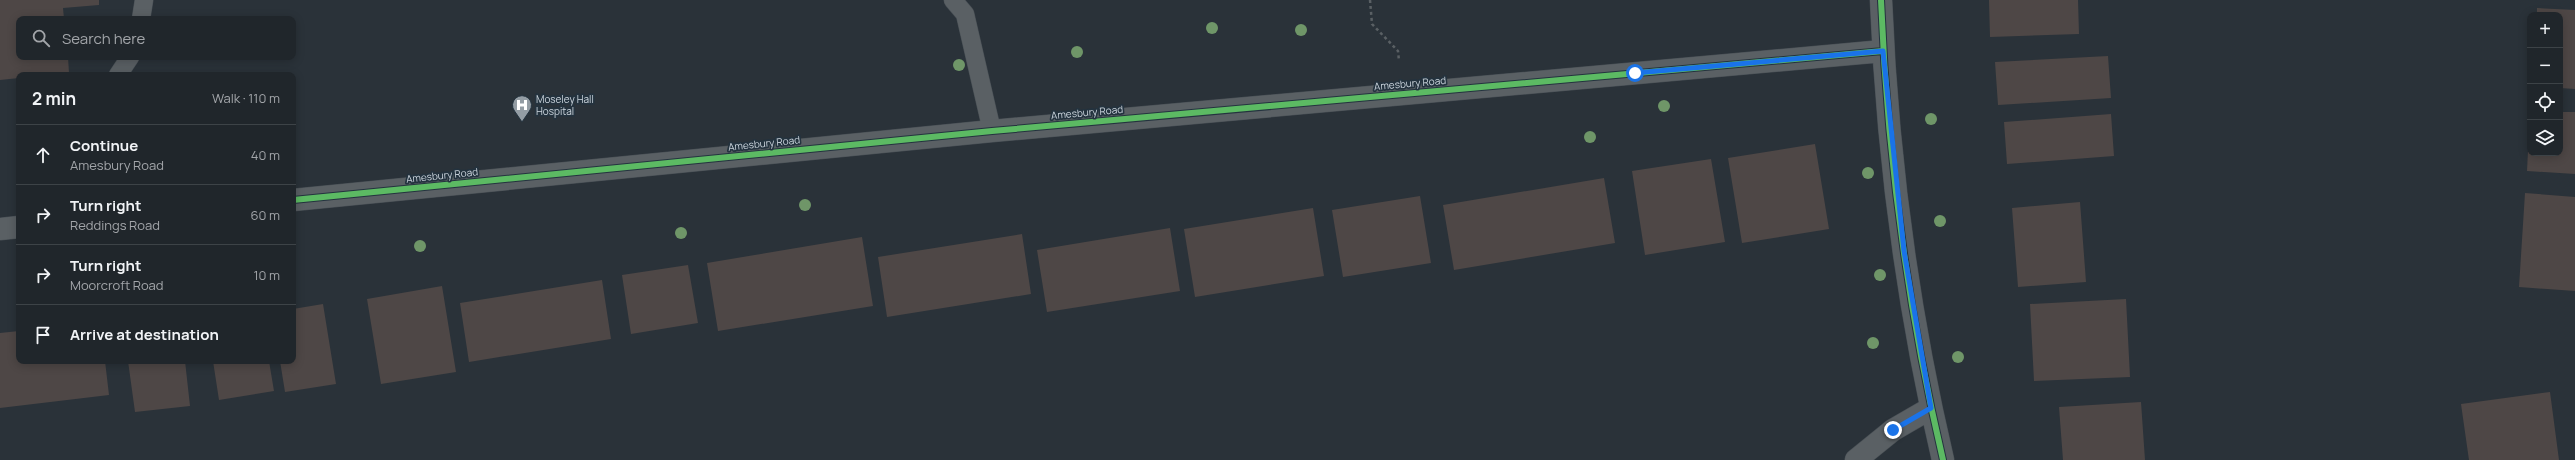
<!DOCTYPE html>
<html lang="en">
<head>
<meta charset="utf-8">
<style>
	:root { --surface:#20262b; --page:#282e33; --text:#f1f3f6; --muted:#a2a5a9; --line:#3d4347 }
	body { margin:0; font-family:Manrope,sans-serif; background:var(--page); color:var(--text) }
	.controls { position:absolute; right:12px; top:12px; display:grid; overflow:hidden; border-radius:8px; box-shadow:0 2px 10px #0003 }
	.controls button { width:36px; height:36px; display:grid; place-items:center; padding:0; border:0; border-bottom:1px solid var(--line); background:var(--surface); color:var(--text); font:20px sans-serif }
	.stop { position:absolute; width:12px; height:12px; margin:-9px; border:3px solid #1a73e8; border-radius:50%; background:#fff }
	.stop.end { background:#1a73e8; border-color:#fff; box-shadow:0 1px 4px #0008 }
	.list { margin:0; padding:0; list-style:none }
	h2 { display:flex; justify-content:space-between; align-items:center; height:52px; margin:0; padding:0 16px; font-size:17px }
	h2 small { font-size:13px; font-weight:400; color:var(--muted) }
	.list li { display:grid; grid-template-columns:26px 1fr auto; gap:12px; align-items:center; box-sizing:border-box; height:60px; padding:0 16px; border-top:1px solid var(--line) }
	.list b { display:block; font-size:15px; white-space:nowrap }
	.list p { margin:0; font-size:13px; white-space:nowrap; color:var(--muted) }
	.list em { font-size:13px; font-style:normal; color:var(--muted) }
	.icon { flex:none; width:22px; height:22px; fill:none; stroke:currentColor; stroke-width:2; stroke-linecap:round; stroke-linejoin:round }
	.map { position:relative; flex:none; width:2575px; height:460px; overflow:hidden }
	.search { position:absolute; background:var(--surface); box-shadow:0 2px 10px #0003; left:16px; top:16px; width:280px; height:44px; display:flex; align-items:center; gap:10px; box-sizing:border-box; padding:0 14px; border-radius:8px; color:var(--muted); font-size:15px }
	.panel { position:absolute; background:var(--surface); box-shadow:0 2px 10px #0003; left:16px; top:72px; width:280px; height:292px; border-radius:8px }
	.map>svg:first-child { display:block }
</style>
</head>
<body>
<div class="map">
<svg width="2575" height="460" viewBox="0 0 2575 460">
	<rect width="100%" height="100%" fill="#2a3239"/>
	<path fill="#4e4746" d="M0,0H99V5L63,8L64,19H19V57H68L69,73L19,75V78L0,80Z
		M1989,0H2078L2079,34L1990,37Z
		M2537,8L2575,10V89L2560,88V15H2537Z
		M2108,56L2111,98L1998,105L1995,62Z
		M2560,112H2575V174L2527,171L2529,131L2530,153H2560Z
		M2111,114L2114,156L2007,164L2004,122Z
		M1815,144L1829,229L1742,243L1728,158Z
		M1711,159L1725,242L1645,255L1632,171Z
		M1604,178L1615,243L1454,270L1443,205Z
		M2525,193L2575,197V291L2519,287Z
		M1420,196L1431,263L1343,277L1332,210Z
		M2080,202L2086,282L2018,287L2012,208Z
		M1313,208L1324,276L1195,297L1184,229Z
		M1170,228L1180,291L1047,312L1037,250Z
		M1022,234L1031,294L887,317L878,257Z
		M862,237L873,306L718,331L707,263Z
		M688,265L698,323L631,334L622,275Z
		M602,280L611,339L469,362L460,303Z
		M442,286L456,372L381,384L367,299Z
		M2126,299L2130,377L2034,381L2030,304Z
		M323,304L336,384L285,392L280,361H293V309Z
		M19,331V361H105L109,395L0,408V333Z
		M128,361H185L190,406L135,412Z
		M213,361H269L274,391L219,400Z
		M2550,392L2559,460H2469L2461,404Z
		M2141,402L2145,460H2063L2059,407Z"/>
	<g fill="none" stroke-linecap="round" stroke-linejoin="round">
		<g stroke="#484f55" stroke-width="19">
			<path id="lane" d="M953,0L965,14L992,131
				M141,19L144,0
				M118,75L130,57"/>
		</g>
		<g stroke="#484f55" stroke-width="23">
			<path id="street" d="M1881,0C1887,153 1908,311 1943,460
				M293,200L992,131L1883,51
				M0,229L19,227
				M1856,460L1893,430L1931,408"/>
		</g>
		<path stroke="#5a6064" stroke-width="2.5" stroke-dasharray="3 3" stroke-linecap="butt" d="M1370,0L1372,24L1398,51L1399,61"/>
		<use href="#lane" stroke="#5a6064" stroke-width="18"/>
		<use href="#street" stroke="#5a6064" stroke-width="22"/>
		<g stroke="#24333f" stroke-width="8">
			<path id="cycleway" d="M1881,0C1887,153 1908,311 1943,460
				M293,200L992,131L1883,51"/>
		</g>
		<use href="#cycleway" stroke="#5cba63" stroke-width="6"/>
	</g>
	<g fill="#6f9668">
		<circle cx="1212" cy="28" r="6"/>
		<circle cx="1301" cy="30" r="6"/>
		<circle cx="1077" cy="52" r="6"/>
		<circle cx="959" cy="65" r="6"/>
		<circle cx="1664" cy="106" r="6"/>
		<circle cx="1931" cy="119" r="6"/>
		<circle cx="1590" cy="137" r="6"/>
		<circle cx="1868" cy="173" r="6"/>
		<circle cx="805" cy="205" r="6"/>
		<circle cx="1940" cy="221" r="6"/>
		<circle cx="681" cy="233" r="6"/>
		<circle cx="420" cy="246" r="6"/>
		<circle cx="1880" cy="275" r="6"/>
		<circle cx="1873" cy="343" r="6"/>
		<circle cx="1958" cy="357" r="6"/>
	</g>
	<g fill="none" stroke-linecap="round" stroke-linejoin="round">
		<path stroke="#1a73e8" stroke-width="5" d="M1635,73L1883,51L1904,251L1931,408L1893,430"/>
	</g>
	<defs>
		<g id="hospital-pin" transform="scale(1)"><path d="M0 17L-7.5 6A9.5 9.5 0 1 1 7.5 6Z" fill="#949da4" stroke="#24333f"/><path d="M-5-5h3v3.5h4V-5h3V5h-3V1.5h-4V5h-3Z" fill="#fff"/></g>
	</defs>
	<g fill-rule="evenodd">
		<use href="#hospital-pin" x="522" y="105"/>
	</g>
	<g text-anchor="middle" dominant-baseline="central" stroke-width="3.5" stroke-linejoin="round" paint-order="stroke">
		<g font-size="10" fill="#cdd6de" stroke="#24333f">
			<text transform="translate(1410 83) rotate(-5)">Amesbury Road</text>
			<text transform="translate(1087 112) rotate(-5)">Amesbury Road</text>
			<text transform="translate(764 143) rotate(-6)">Amesbury Road</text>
			<text transform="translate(442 175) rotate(-6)">Amesbury Road</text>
		</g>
		<g font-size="10" fill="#cdd6de" stroke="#24333f" text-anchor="start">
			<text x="536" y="99">Moseley Hall<tspan x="536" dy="12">Hospital</tspan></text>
		</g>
	</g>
</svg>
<div class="controls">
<button>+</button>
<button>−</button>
<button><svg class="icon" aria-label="locate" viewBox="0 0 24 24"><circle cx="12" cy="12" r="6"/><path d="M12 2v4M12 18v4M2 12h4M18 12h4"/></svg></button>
<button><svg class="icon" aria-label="layers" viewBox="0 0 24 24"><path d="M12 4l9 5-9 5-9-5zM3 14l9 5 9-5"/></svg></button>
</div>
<div class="stop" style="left:1635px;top:73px"></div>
<div class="stop end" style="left:1893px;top:430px"></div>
<div class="search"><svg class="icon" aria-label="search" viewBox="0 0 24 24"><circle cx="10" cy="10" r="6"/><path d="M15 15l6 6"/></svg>Search here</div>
<section class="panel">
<h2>2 min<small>Walk · 110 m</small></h2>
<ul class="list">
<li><svg class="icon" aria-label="ahead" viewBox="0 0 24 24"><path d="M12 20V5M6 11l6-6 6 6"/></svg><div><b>Continue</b><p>Amesbury Road</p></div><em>40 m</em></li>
<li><svg class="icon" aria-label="right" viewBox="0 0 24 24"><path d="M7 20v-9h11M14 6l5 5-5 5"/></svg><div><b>Turn right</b><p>Reddings Road</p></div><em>60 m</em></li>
<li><svg class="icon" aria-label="right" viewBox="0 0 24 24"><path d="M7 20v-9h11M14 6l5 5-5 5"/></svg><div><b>Turn right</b><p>Moorcroft Road</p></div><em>10 m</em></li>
<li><svg class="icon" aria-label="arrive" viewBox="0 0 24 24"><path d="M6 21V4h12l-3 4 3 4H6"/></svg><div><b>Arrive at destination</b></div></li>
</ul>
</section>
</div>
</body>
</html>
